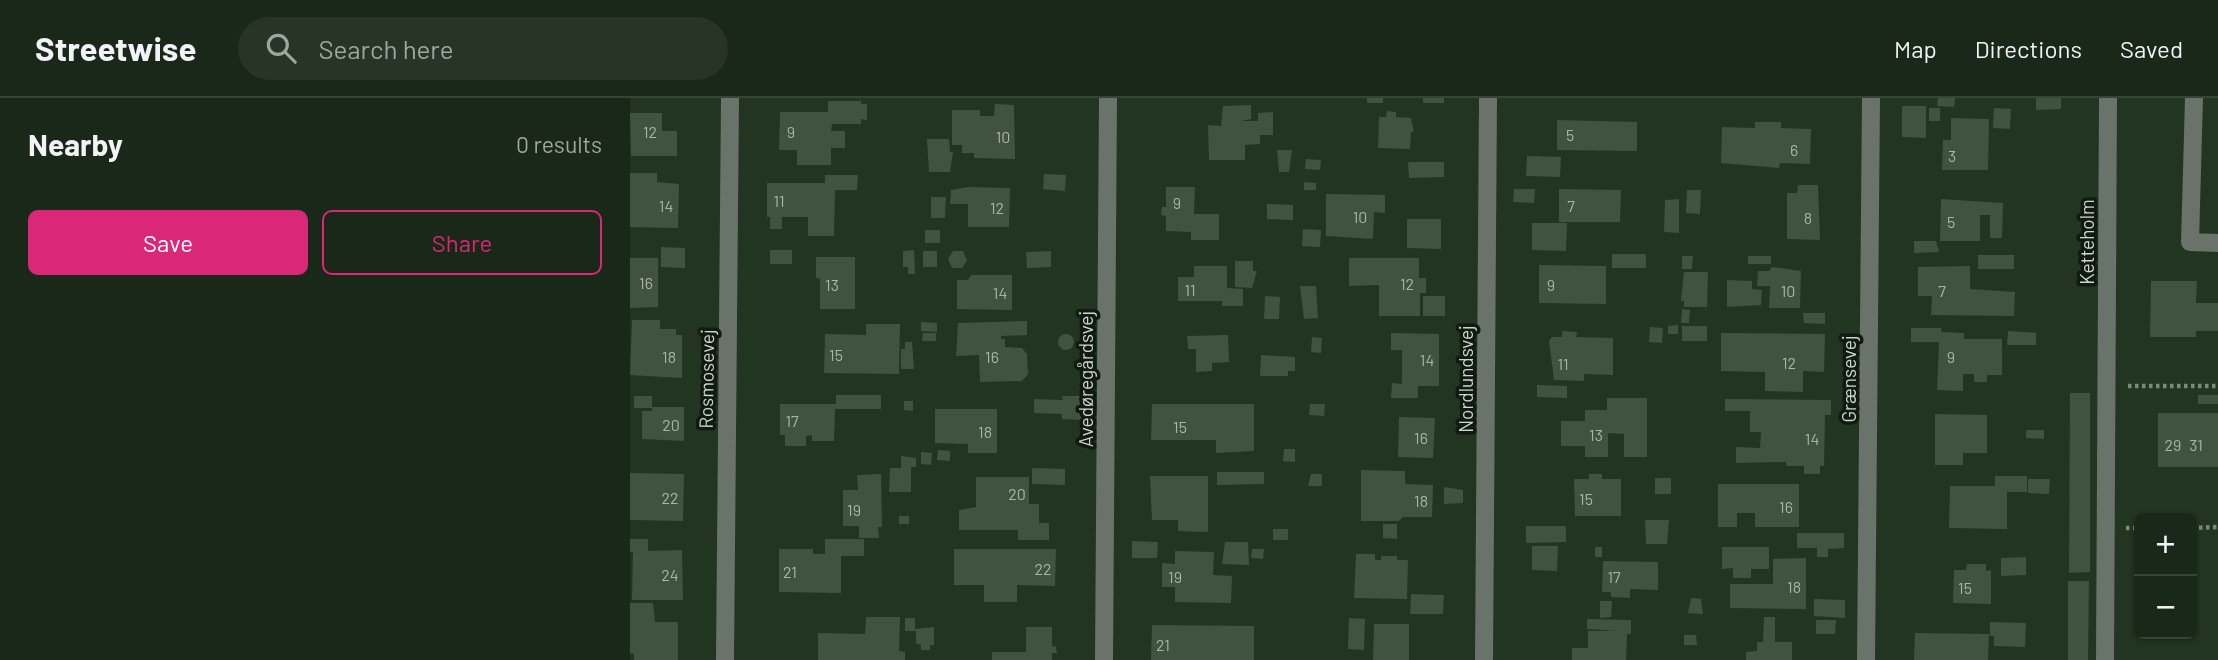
<!DOCTYPE html>
<html lang="en">
<head>
<meta charset="utf-8">
<style>
	:root { --surface:#1a2819; --page:#273426; --text:#f1f3f6; --muted:#9fa6a2; --line:#384438; --accent:#db2777 }
	body { margin:0; font-family:Barlow,sans-serif; background:var(--page); color:var(--text) }
	.controls { position:absolute; right:21px; bottom:21px; display:grid; overflow:hidden; border-radius:10px; box-shadow:0 2px 5px #0004 }
	.controls button { width:63px; height:63px; display:grid; place-items:center; padding:0; border:0; border-bottom:2px solid var(--line); background:var(--surface); color:var(--text); font:35px sans-serif }
	.list { margin:0; padding:0; list-style:none }
	h2 { display:flex; justify-content:space-between; align-items:center; height:91px; margin:0; padding:0 28px; font-size:30px }
	h2 small { font-size:23px; font-weight:400; color:var(--muted) }
	.actions { display:flex; gap:14px; padding:21px 28px }
	.actions a { flex:1; padding:16px 0; border:2px solid var(--accent); border-radius:10px; text-align:center; font-size:24px; color:var(--accent) }
	.actions .main { background:var(--accent); color:#fff }
	.icon { flex:none; width:38px; height:38px; fill:none; stroke:currentColor; stroke-width:2; stroke-linecap:round; stroke-linejoin:round }
	.map { position:relative; flex:none; width:1588px; height:562px; overflow:hidden }
	header { display:flex; align-items:center; gap:42px; box-sizing:border-box; height:98px; padding:0 35px; background:var(--surface); border-bottom:2px solid var(--line) }
	header strong { font-size:33px }
	nav { display:flex; gap:38px; margin-inline-start:auto; font-size:24px }
	.search { width:490px; height:63px; background:var(--page); display:flex; align-items:center; gap:18px; box-sizing:border-box; padding:0 24px; border-radius:38px; color:var(--muted); font-size:26px }
	main { display:flex }
	aside { flex:1; background:var(--surface) }
	.map>svg:first-child { display:block }
</style>
</head>
<body>
<header>
<strong>Streetwise</strong>
<div class="search"><svg class="icon" aria-label="search" viewBox="0 0 24 24"><circle cx="10" cy="10" r="6"/><path d="M15 15l6 6"/></svg>Search here</div>
<nav><a>Map</a><a>Directions</a><a>Saved</a></nav>
</header>
<main>
<aside>
<h2>Nearby<small>0 results</small></h2>
<ul class="list">
</ul>
<div class="actions"><a class="main">Save</a><a>Share</a></div>
</aside>
<div class="map">
<svg width="1588" height="562" viewBox="0 0 1588 562">
	<rect width="100%" height="100%" fill="#223521"/>
	<path fill="#3f533e" d="M737,0H753V5H737Z
		M793,0H814V5H793Z
		M1308,0H1325L1324,9L1307,8Z
		M1406,0H1431V11L1406,12Z
		M198,3H231V6H237V22L231,21V26H202L201,33H215V50H201V67H167V52H149L150,14H198Z
		M365,6L384,7L385,61L344,60V55H332V47H322V12H350V18H364Z
		M621,7V21L611,23H628V15L643,14V37H630V46L615,47V62H579L578,27L591,28L593,8Z
		M1272,8H1296V40L1272,39Z
		M1299,10H1310V23H1299Z
		M1364,10L1381,11L1380,31L1363,30Z
		M757,13L766,14V19L781,20L784,34H781L780,51L748,50L749,19H756Z
		M0,15H32V33H47V58H1Z
		M1321,20L1359,21L1358,72H1312L1313,42H1321Z
		M927,22L1007,24V53L927,52Z
		M1125,24H1151V30L1181,31L1180,66L1150,65L1149,70L1091,65L1092,29L1125,30Z
		M297,41H319L320,54H323L320,74H299Z
		M647,52H662L659,74H649Z
		M897,58L931,59L930,79L896,78Z
		M676,61L691,62L690,72L675,71Z
		M778,64H814V79L779,80Z
		M0,75H27V84L49,86L48,130L0,129Z
		M414,76L436,77L435,93L413,91Z
		M195,77H228L227,92H205L204,138H178V119H152V131H140V119H137V85H195Z
		M674,84L686,85V92H674Z
		M1168,87H1188L1190,142L1157,141V95H1167Z
		M338,89L380,90L379,129H338V106H320L321,92Z
		M536,89H565L564,116H589V142H561V134L536,133V118L531,117L532,109H536Z
		M884,91H905L904,105L883,104Z
		M929,91L991,92L990,124H929Z
		M1057,92H1071L1070,116L1056,115Z
		M696,96L755,97V115L744,114L743,141L696,138Z
		M301,99H316L315,120H301Z
		M1049,101V135L1034,134L1035,102Z
		M1311,101L1373,105L1372,140H1360V117H1350V143H1310Z
		M637,106L663,107V122L637,121Z
		M777,121H811V151L777,150Z
		M902,125H937L936,153L902,152Z
		M673,131L691,132L690,149L672,148Z
		M295,132H310V145H295Z
		M1284,143H1306L1309,154L1284,155Z
		M31,149L55,150V170L31,169Z
		M140,152H162V166H140Z
		M284,152L285,176H278V169H273V153Z
		M293,153H307V169H293Z
		M323,153H333L337,162L332,170H322L318,161Z
		M421,153V169L397,170L396,154Z
		M982,156H1016V170H982Z
		M1348,157H1384V171H1348Z
		M1052,158H1063L1062,171H1052Z
		M1118,158H1141V166H1118Z
		M186,159H225V211H190V181L186,180Z
		M0,160H28V209L0,210Z
		M719,160H789V180H796V195H790V218H749V187L719,188Z
		M605,163H623V173H627L622,190L605,189Z
		M909,167L976,168V206L909,205Z
		M564,168H597V190L613,191V208H592V203H548V179H564Z
		M1340,168V191L1385,194L1384,218L1301,217L1302,198H1288V169Z
		M1142,169L1171,173L1170,210H1139L1140,188H1127L1128,173H1139Z
		M1054,174H1078L1077,209H1054V203H1051Z
		M341,177H382V212L327,211V182H338Z
		M1097,182L1122,183V191L1132,192L1131,207L1097,209Z
		M1521,183H1567L1566,205H1588V233H1566V239H1520Z
		M670,188H686L688,220L674,221Z
		M635,198L650,199L649,221H634Z
		M793,198H815V218H793Z
		M1052,211L1060,212L1059,225H1051Z
		M1173,215H1195V226L1174,225Z
		M2,222H30V231H46V237H52V280L0,277Z
		M397,223V237L371,238V241H375V249L392,250L397,256L398,276L392,283L350,284L349,257L326,258L328,225Z
		M291,224L307,225V234L291,233Z
		M236,226H270L269,276L194,275L195,236L236,237Z
		M1048,227V236H1038V228Z
		M1052,228H1077V243H1052Z
		M1020,229L1033,230L1032,245L1019,244Z
		M1281,230H1311V234L1334,235V241H1372V277H1357V284H1344V276H1333V293L1307,292L1309,244H1281Z
		M932,233L947,234L946,239L983,240V277L954,276V283L924,282L919,243L922,239H932Z
		M1378,233L1406,235V247H1377Z
		M293,235H306V243H292Z
		M761,235L809,236V288H788V300H761L762,285L772,286V252H761Z
		M1091,235L1195,236L1194,274L1173,273V294L1135,293V274L1091,273Z
		M428 244a8 8 0 1 1 16 0a8 8 0 1 1-16 0Z
		M598,237L599,264L582,265V273L566,274V251H558L557,238Z
		M682,239L692,240L691,255L681,254Z
		M275,244H282L284,271H271V251H275Z
		M631,257L665,259V273H658V278H630Z
		M907,287L937,288V300L907,299Z
		M1440,295H1460V474L1439,475Z
		M206,297H251V311H205L204,343H182V337L176,338V348H155V337H150V306H206Z
		M1568,297H1588V306H1568Z
		M4,298H22V310H4Z
		M432,298H452V322L432,321V316L404,315V301L433,302Z
		M977,300H1017V359H994V336L978,335V359H955V348H931V323H955V312H977Z
		M1095,301L1201,302V317H1195L1194,368H1190V376H1174V368H1156V364L1106,365V349L1130,350L1131,334H1120V313H1095Z
		M274,303H283V313L274,312Z
		M522,306H624V353L586,355V342H521Z
		M680,306H695L694,318L679,317Z
		M22,309H54V343L12,341V313H22Z
		M305,311H367V355H338V346L305,345Z
		M1528,315H1588V369H1528Z
		M1305,316L1357,317V355H1333V367H1305Z
		M769,319L805,320L803,360L768,359Z
		M1396,332H1414V341L1396,340Z
		M654,351H665V364L653,363Z
		M308,352L320,353V363L307,362Z
		M291,354L302,355L301,367L291,366Z
		M271,358L286,360V369H281V394H259L260,370H271Z
		M402,370L435,371V387L402,386Z
		M731,372L775,373V386L803,387L802,419H773L769,423H731Z
		M587,374H634V386L587,387Z
		M0,375L54,376L53,423L0,422Z
		M251,376L252,429H248L249,440H229V428H213V392H228L227,377Z
		M681,376H692V388H678Z
		M959,376H972V381H991V418H945L944,381H959Z
		M520,378H578V434L548,433V422H522Z
		M1365,378H1397V394H1377V431L1319,430L1320,388H1365Z
		M346,379H399V406H409V425H419V442H388V432H329V412L346,409Z
		M1025,380H1041V396H1025Z
		M1398,381H1420L1419,396L1398,395Z
		M1088,386H1169V429H1125V415H1107V429H1088Z
		M814,389L833,392V405L814,406Z
		M269,418H279V426H269Z
		M1015,422H1039L1037,446H1016Z
		M753,426H767V441L753,440Z
		M896,428H936V444L896,445Z
		M643,431H658V442H643Z
		M1167,435H1214V450L1198,451V459H1187V450H1167Z
		M0,441H18V453L52,452L53,502H2L3,454H0Z
		M195,441H234V458H211V495L149,494V451H183V456H195Z
		M502,443L528,444L527,460H502Z
		M595,444H618L619,467L592,466Z
		M902,448H928L927,473L902,472Z
		M965,449H972V459H965Z
		M1092,449H1139V471H1121V480H1103V470L1092,471Z
		M324,451H426L425,488L387,487V504H354V487H324Z
		M622,451H634L633,461L621,460Z
		M545,453L584,454L583,477L602,478L601,505L545,504V489H532V465L545,466Z
		M726,456H745V462H751V458H767V462H778L777,501L724,500Z
		M1396,459V477L1371,478V460Z
		M1176,460V511L1100,510V486H1143V461Z
		M973,463L1028,464V492L1000,491V500L981,499V494H972Z
		M1337,466H1356V473L1361,472V506L1323,505L1324,472H1336Z
		M1438,483H1459L1458,562H1438Z
		M781,496L814,497L813,516H780Z
		M1061,500L1071,501L1073,516L1058,515Z
		M1184,501L1215,502V520L1184,518Z
		M970,503H982L981,519L970,520Z
		M0,505H23L25,524H48V562H4V556L0,555Z
		M236,519H270L269,553L275,554V562H188V535L235,536Z
		M1134,519H1145V544H1162V562H1116V554L1127,553V544H1133Z
		M275,520H285V531L304,529V547H300V552H291V547L286,545V533H275Z
		M719,520L735,521L734,552L718,551Z
		M957,521L1001,522V536H997L996,562H942V550H958V533H987L957,531Z
		M1186,522H1206L1205,536H1186Z
		M1360,524L1396,525L1395,549L1364,548V538H1360Z
		M744,526H779V562H743Z
		M522,527L624,528V562H521Z
		M396,529H422V548L426,549L427,555H422V562H362V554H396Z
		M1285,535L1359,536L1358,562H1284Z
		M1054,537H1066L1067,547H1054Z"/>
	<g fill="none" stroke-linecap="round" stroke-linejoin="round">
		<path stroke="#7a8979" stroke-width="4.5" stroke-dasharray="3.5 3.5" stroke-linecap="butt" d="M1498,288H1588
			M1496,430H1509
			M1562,430L1588,429"/>
		<path stroke="#697369" stroke-width="18" d="M1564,0L1560,144L1588,145
			M95,562L100,0
			M474,562L478,0
			M854,562L858,0
			M1236,562L1241,0
			M1475,562L1478,0"/>
	</g>
	<g text-anchor="middle" dominant-baseline="central" stroke-width="7" stroke-linejoin="round" paint-order="stroke">
		<g font-size="16" fill="#a8b6a7">
			<text x="20" y="33">12</text>
			<text x="161" y="33">9</text>
			<text x="940" y="36">5</text>
			<text x="373" y="38">10</text>
			<text x="1164" y="51">6</text>
			<text x="1322" y="57">3</text>
			<text x="149" y="102">11</text>
			<text x="547" y="104">9</text>
			<text x="36" y="107">14</text>
			<text x="941" y="107">7</text>
			<text x="367" y="109">12</text>
			<text x="730" y="118">10</text>
			<text x="1178" y="119">8</text>
			<text x="1321" y="123">5</text>
			<text x="16" y="184">16</text>
			<text x="777" y="185">12</text>
			<text x="202" y="186">13</text>
			<text x="921" y="186">9</text>
			<text x="560" y="191">11</text>
			<text x="1158" y="192">10</text>
			<text x="1312" y="192">7</text>
			<text x="370" y="194">14</text>
			<text x="206" y="256">15</text>
			<text x="39" y="258">18</text>
			<text x="362" y="258">16</text>
			<text x="1321" y="258">9</text>
			<text x="797" y="261">14</text>
			<text x="1159" y="264">12</text>
			<text x="933" y="265">11</text>
			<text x="162" y="322">17</text>
			<text x="41" y="326">20</text>
			<text x="550" y="328">15</text>
			<text x="355" y="333">18</text>
			<text x="966" y="336">13</text>
			<text x="791" y="339">16</text>
			<text x="1182" y="340">14</text>
			<text x="1543" y="346">29</text>
			<text x="1566" y="346">31</text>
			<text x="387" y="395">20</text>
			<text x="40" y="399">22</text>
			<text x="956" y="400">15</text>
			<text x="791" y="402">18</text>
			<text x="1156" y="408">16</text>
			<text x="224" y="411">19</text>
			<text x="413" y="470">22</text>
			<text x="160" y="473">21</text>
			<text x="40" y="476">24</text>
			<text x="545" y="478">19</text>
			<text x="984" y="478">17</text>
			<text x="1164" y="488">18</text>
			<text x="1335" y="489">15</text>
			<text x="533" y="546">21</text>
		</g>
		<g font-size="19" fill="#cbd7ca" stroke="#111a11">
			<text transform="translate(1456 144) rotate(-90)">Ketteholm</text>
			<text transform="translate(76 281) rotate(-89)">Rosmosevej</text>
			<text transform="translate(455 281) rotate(-90)">Avedøregårdsvej</text>
			<text transform="translate(835 281) rotate(-90)">Nordlundsvej</text>
			<text transform="translate(1218 281) rotate(-90)">Grænsevej</text>
		</g>
	</g>
</svg>
<div class="controls">
<button>+</button>
<button>−</button>
</div>
</div>
</main>
</body>
</html>
